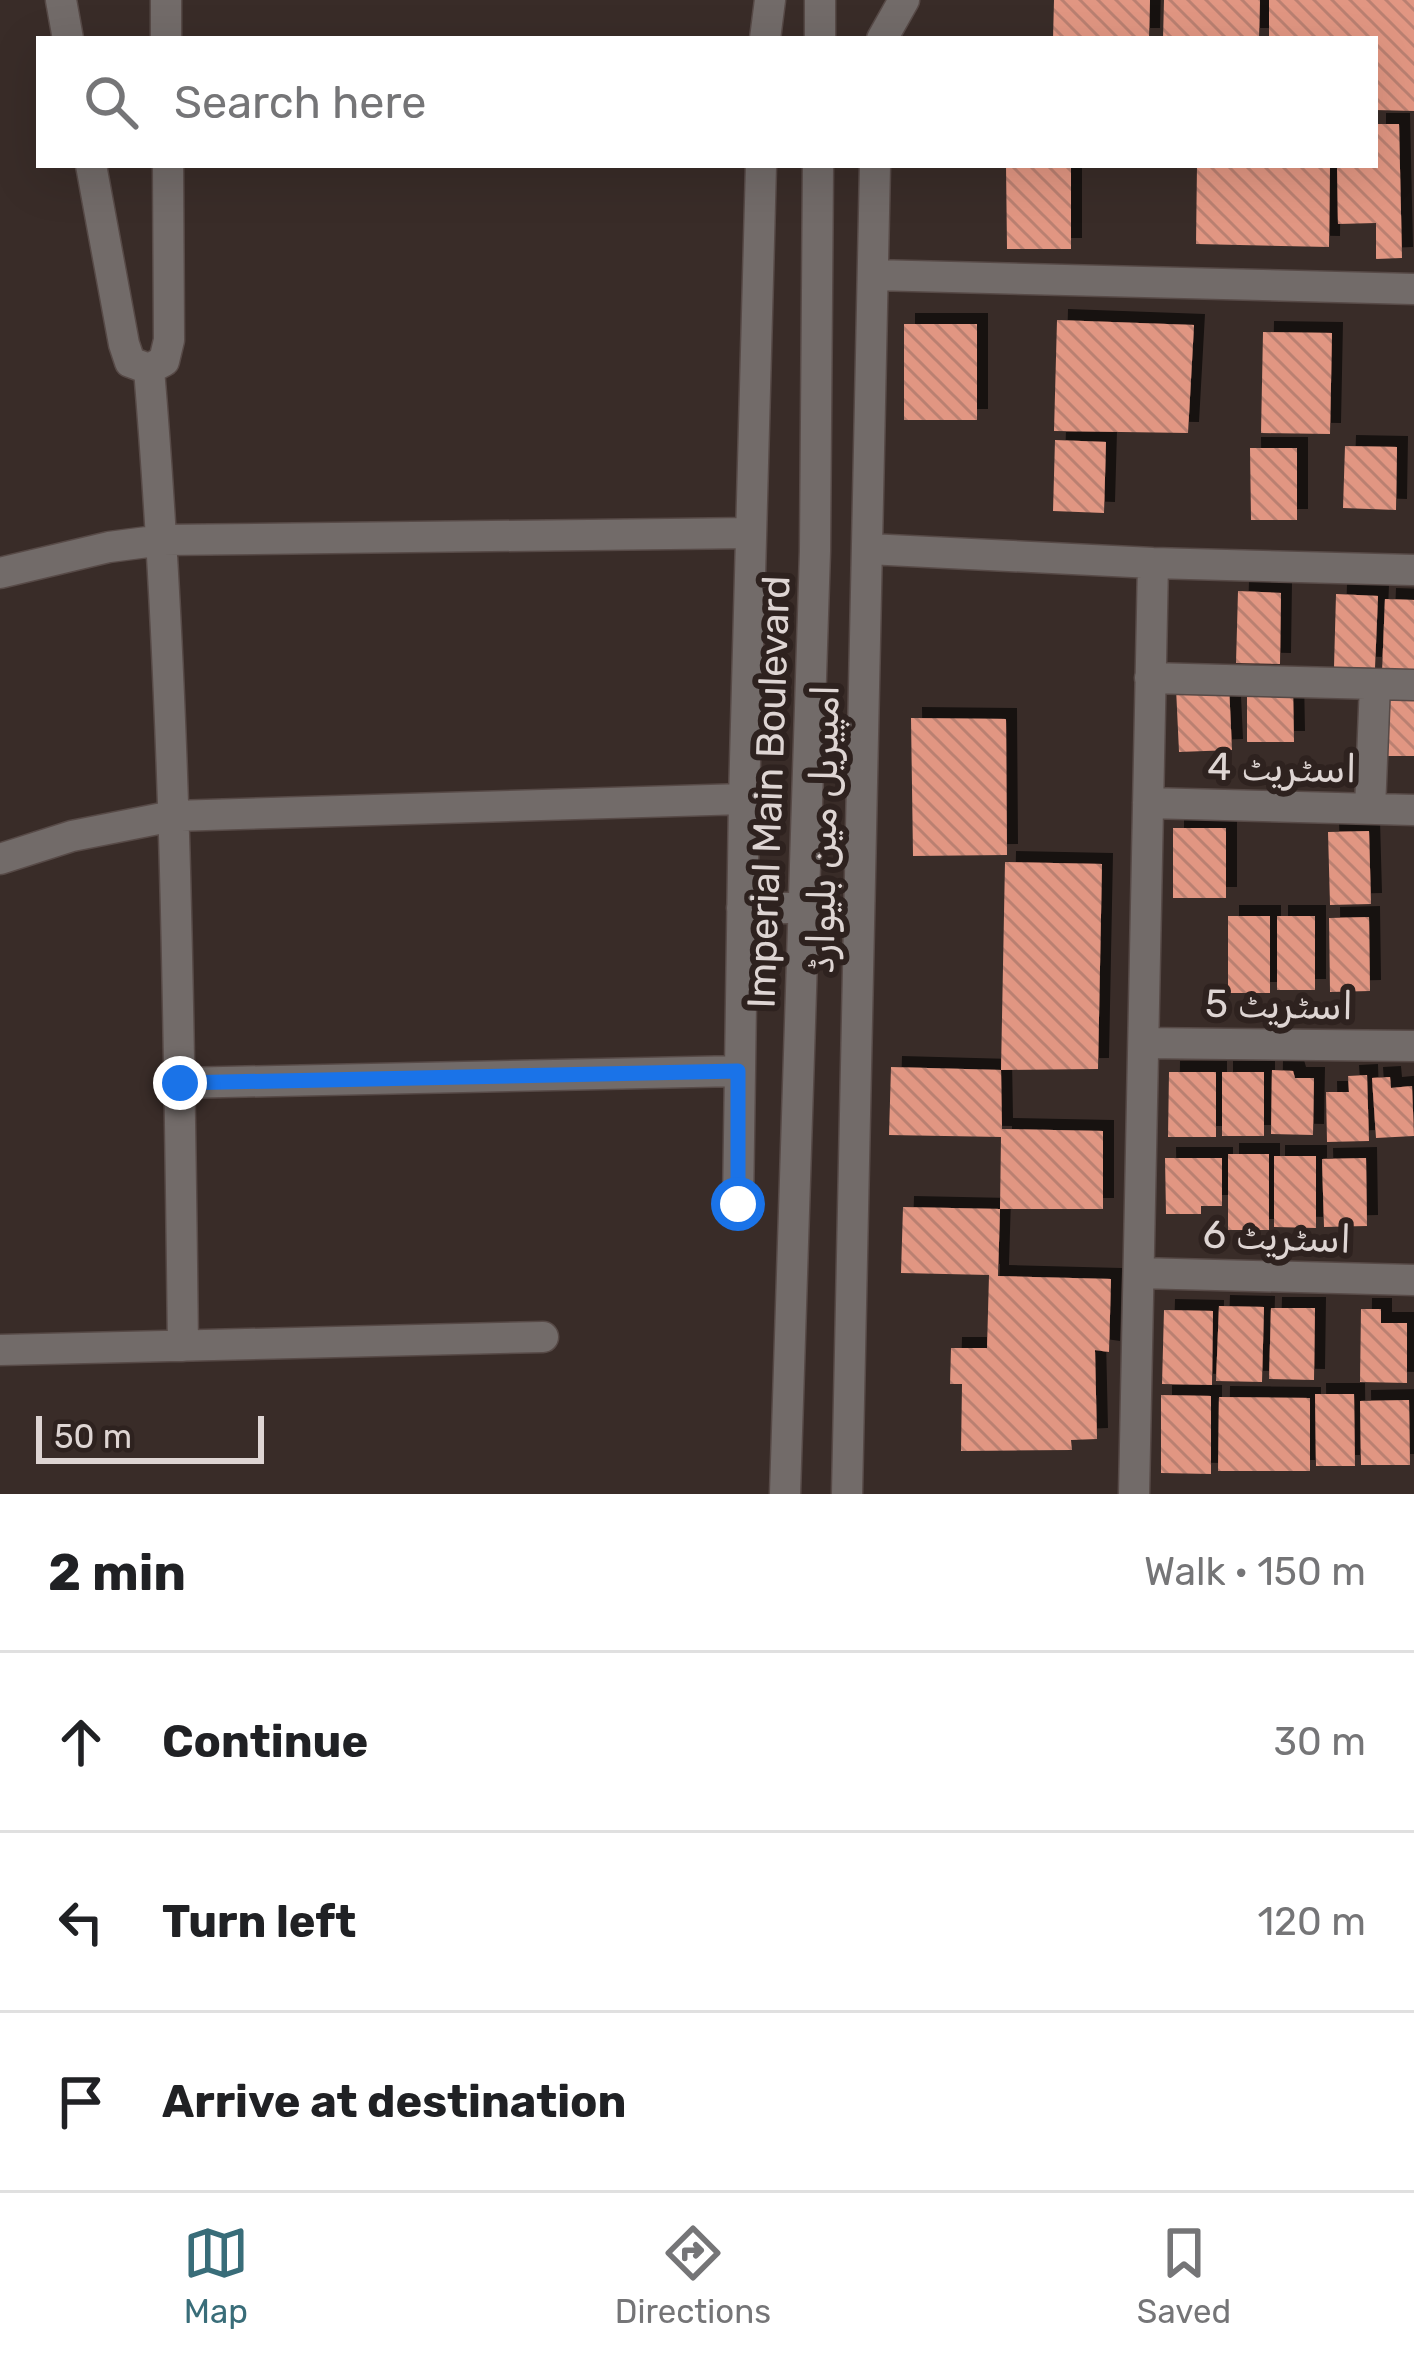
<!DOCTYPE html>
<html lang="en">
<head>
<meta charset="utf-8">
<style>
	:root { --surface:#fff; --page:#f2f2f2; --text:#202124; --muted:#757577; --line:#e0e0e0; --accent:#396d79 }
	body { margin:0; font-family:Rubik,"Noto Naskh Arabic",sans-serif; background:var(--page); color:var(--text) }
	.scale { position:absolute; left:36px; bottom:30px; width:228px; box-sizing:border-box; padding-left:12px; border:6px solid #ded5d3; border-top:0; font-size:33px; line-height:42px; white-space:nowrap; color:#ded5d3; -webkit-text-stroke:9px #2e221f; paint-order:stroke }
	.stop { position:absolute; width:36px; height:36px; margin:-27px; border:9px solid #1a73e8; border-radius:50%; background:#fff }
	.stop.end { background:#1a73e8; border-color:#fff; box-shadow:0 3px 12px #0008 }
	.list { margin:0; padding:0; list-style:none }
	h2 { display:flex; justify-content:space-between; align-items:center; height:156px; margin:0; padding:0 48px; font-size:51px }
	h2 small { font-size:39px; font-weight:400; color:var(--muted) }
	.list li { display:grid; grid-template-columns:78px 1fr auto; gap:36px; align-items:center; box-sizing:border-box; height:180px; padding:0 48px; border-top:3px solid var(--line) }
	.list b { display:block; font-size:45px; white-space:nowrap }
	.list em { font-size:39px; font-style:normal; color:var(--muted) }
	.icon { flex:none; width:66px; height:66px; fill:none; stroke:currentColor; stroke-width:2; stroke-linecap:round; stroke-linejoin:round }
	.map { position:relative; flex:none; width:1414px; height:1494px; overflow:hidden }
	.search { position:absolute; background:var(--surface); box-shadow:0 12px 48px #0002; left:36px; right:36px; top:36px; height:132px; display:flex; align-items:center; gap:30px; box-sizing:border-box; padding:0 42px; border-radius:0px; color:var(--muted); font-size:45px }
	.sheet { height:696px; background:var(--surface) }
	nav { display:flex; justify-content:space-around; align-items:center; box-sizing:border-box; height:168px; border-top:3px solid var(--line); background:var(--surface); font-size:33px; color:var(--muted) }
	nav a { display:grid; justify-items:center; gap:6px }
	nav .on { color:var(--accent) }
	.map>svg:first-child { display:block }
</style>
</head>
<body>
<div class="map">
<svg width="1414" height="1494" viewBox="0 0 1414 1494">
	<defs>
		<pattern id="building-back-hatch" width="6" height="6" patternUnits="userSpaceOnUse" patternTransform="scale(3)"><rect width="6" height="6" fill="#e19682"/><path d="M-1 5l2 2M0 0l6 6M5-1l2 2" fill="none" stroke="#ba8071"/></pattern>
		<filter id="shadow"><feDropShadow dx="11" dy="-11" stdDeviation="0" flood-color="#0009"/></filter>
	</defs>
	<rect width="100%" height="100%" fill="#392c28"/>
	<path fill="url(#building-back-hatch)" filter="url(#shadow)" d="M1054,0H1150L1149,39H1053Z
		M1164,0H1260L1259,39H1163Z
		M1269,0H1414V111L1375,110V39H1269Z
		M1375,124H1399L1402,258L1376,259V223L1338,224L1337,165H1375Z
		M1006,165H1071V249H1007Z
		M1197,165H1330L1329,247L1196,244Z
		M1057,320L1194,325L1188,433L1054,431Z
		M904,324H977V420H904Z
		M1263,332L1332,333L1330,434L1261,433Z
		M1055,440L1106,442L1104,513L1053,511Z
		M1345,446L1397,447L1396,510L1343,508Z
		M1250,448H1297V520H1251Z
		M1238,591L1281,593L1280,664L1236,663Z
		M1336,594L1378,596L1375,668L1334,667Z
		M1385,599L1414,600V673L1382,672Z
		M1229,685L1232,750L1179,752L1176,688Z
		M1293,689L1294,742H1247V690Z
		M1380,692H1414V756H1379Z
		M911,718L1006,719L1007,855L913,856Z
		M1173,828H1226V898H1173Z
		M1369,831L1371,904L1330,905L1328,832Z
		M1005,862L1102,864L1098,1069L1001,1070Z
		M1228,916H1270V993H1228Z
		M1277,916H1315V990H1277Z
		M1369,917L1370,991L1330,992L1329,918Z
		M891,1067L1001,1070L1002,1129L1103,1131V1209H1000L1001,1137L889,1135Z
		M1272,1070L1293,1071L1295,1078H1314L1313,1135L1271,1134Z
		M1169,1072H1216V1137H1168Z
		M1222,1072H1264V1136H1222Z
		M1367,1075L1369,1141L1327,1142L1326,1092H1349L1348,1076Z
		M1390,1077L1391,1088L1412,1086L1414,1136L1376,1138L1372,1078Z
		M1228,1154H1269V1230H1228Z
		M1274,1156H1316V1228L1274,1227Z
		M1165,1158H1222V1206H1201V1214H1166Z
		M1366,1158L1367,1226L1324,1227L1322,1159Z
		M903,1207L1000,1209L998,1276L1111,1279L1109,1352L1095,1350L1097,1439L1071,1440L1072,1450L961,1451L962,1384H950L951,1348H987L989,1275L901,1273Z
		M1219,1306L1264,1307L1262,1382L1216,1381Z
		M1271,1308H1315L1314,1380L1269,1379Z
		M1361,1309H1381V1323H1407V1383L1360,1382Z
		M1164,1310L1213,1311L1212,1385L1162,1384Z
		M1315,1394H1354L1355,1466H1316Z
		M1161,1395L1211,1396V1474L1161,1473Z
		M1219,1397L1310,1398V1471H1218Z
		M1409,1400L1410,1465H1361L1360,1401Z"/>
	<g fill="none" stroke-linecap="round" stroke-linejoin="round">
		<g stroke="#574a47" stroke-width="33">
			<path id="minor" d="M61,0L68,39
				M166,0V39
				M765,39L770,0
				M820,39V0
				M882,39L904,0
				M91,165L124,344L130,362L149,369
				M874,275L1414,289
				M149,369C176,694 179,1020 183,1346
				M149,369L164,361L169,340L168,165
				M868,549L1153,563L1414,570
				M0,573L109,547L163,540L750,533
				M1150,678L1414,685
				M1148,803L1414,810
				M1370,809L1375,684
				M0,859L72,836L173,816L744,799
				M742,908H804
				M1144,1043L1414,1046
				M180,1083L738,1071
				M738,1205L744,799L761,165
				M1139,1273L1414,1280
				M0,1350L543,1337
				M785,1494L815,551L818,165
				M847,1494L875,165
				M1134,1494L1153,563"/>
		</g>
		<use href="#minor" stroke="#726b69" stroke-width="30"/>
	</g>
	<g fill="none" stroke-linecap="round" stroke-linejoin="round">
		<path stroke="#1a73e8" stroke-width="15" d="M180,1083L738,1071V1204"/>
	</g>
	<g text-anchor="middle" dominant-baseline="central" stroke-width="12" stroke-linejoin="round" paint-order="stroke">
		<g font-size="39" fill="#ded5d3" stroke="#2e221f">
			<text transform="translate(1282 768) rotate(1)">اسٹریٹ 4</text>
			<text transform="translate(769 792) rotate(-88)">Imperial Main Boulevard</text>
			<text transform="translate(823 829) rotate(-89)">امپیریل مین بلیوارڈ</text>
			<text transform="translate(1279 1005) rotate(1)">اسٹریٹ 5</text>
			<text transform="translate(1277 1237) rotate(2)">اسٹریٹ 6</text>
		</g>
	</g>
</svg>
<div class="scale">50 m</div>
<div class="stop" style="left:738px;top:1204px"></div>
<div class="stop end" style="left:180px;top:1083px"></div>
<div class="search"><svg class="icon" aria-label="search" viewBox="0 0 24 24"><circle cx="10" cy="10" r="6"/><path d="M15 15l6 6"/></svg>Search here</div>
</div>
<section class="sheet">
<h2>2 min<small>Walk · 150 m</small></h2>
<ul class="list">
<li><svg class="icon" aria-label="ahead" viewBox="0 0 24 24"><path d="M12 20V5M6 11l6-6 6 6"/></svg><div><b>Continue</b></div><em>30 m</em></li>
<li><svg class="icon" aria-label="left" viewBox="0 0 24 24"><path d="M17 20v-9H6M10 6l-5 5 5 5"/></svg><div><b>Turn left</b></div><em>120 m</em></li>
<li><svg class="icon" aria-label="arrive" viewBox="0 0 24 24"><path d="M6 21V4h12l-3 4 3 4H6"/></svg><div><b>Arrive at destination</b></div></li>
</ul>
</section>
<nav>
<a class="on"><svg class="icon" aria-label="map" viewBox="0 0 24 24"><path d="M3 6l6-2 6 2 6-2v14l-6 2-6-2-6 2zM9 4v14M15 6v14"/></svg>Map</a>
<a><svg class="icon" aria-label="directions" viewBox="0 0 24 24"><path d="M12 3l9 9-9 9-9-9zM9 14v-3h6M13 9l2 2-2 2"/></svg>Directions</a>
<a><svg class="icon" aria-label="saved" viewBox="0 0 24 24"><path d="M7 4h10v16l-5-4-5 4z"/></svg>Saved</a>
</nav>
</body>
</html>
